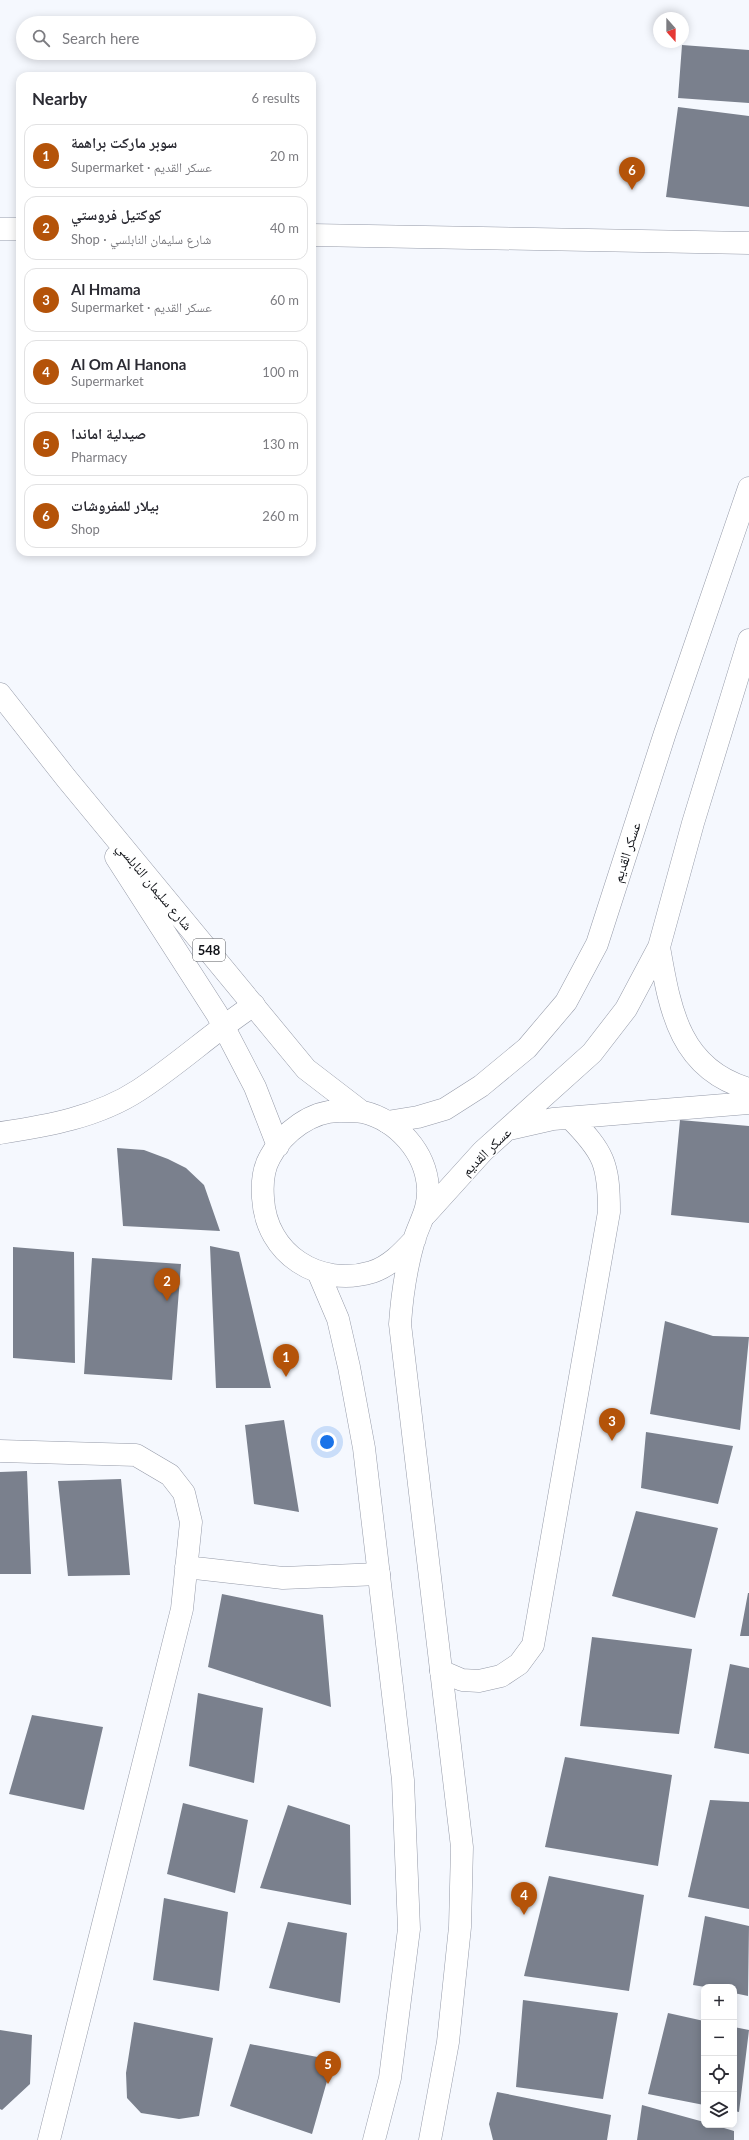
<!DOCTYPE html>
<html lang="en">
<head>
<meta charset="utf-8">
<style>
	:root { --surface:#fff; --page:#f2f2f3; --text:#2b2b33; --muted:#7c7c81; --line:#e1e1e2; --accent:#b45309 }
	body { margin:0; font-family:Lato,"Noto Naskh Arabic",sans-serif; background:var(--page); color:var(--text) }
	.controls { position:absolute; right:12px; bottom:12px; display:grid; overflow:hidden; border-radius:8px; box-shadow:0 2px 10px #0003 }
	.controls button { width:36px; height:36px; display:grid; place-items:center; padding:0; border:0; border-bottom:1px solid var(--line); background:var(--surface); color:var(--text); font:20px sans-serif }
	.compass { position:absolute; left:653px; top:12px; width:36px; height:36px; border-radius:50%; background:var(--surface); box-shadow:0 2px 10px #0003; rotate:159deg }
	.you { position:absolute; left:327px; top:1442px; width:14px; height:14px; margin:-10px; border:3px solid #fff; border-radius:50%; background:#1a73e8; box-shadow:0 0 0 6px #1a73e833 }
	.badge { display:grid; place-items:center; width:26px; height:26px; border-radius:50%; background:var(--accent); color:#fff; font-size:13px; font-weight:700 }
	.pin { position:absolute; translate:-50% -33px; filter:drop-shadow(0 1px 2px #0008) }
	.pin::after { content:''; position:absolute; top:21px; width:14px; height:12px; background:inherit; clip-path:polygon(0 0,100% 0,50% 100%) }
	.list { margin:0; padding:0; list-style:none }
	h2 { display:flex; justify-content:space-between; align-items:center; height:52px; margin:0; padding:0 16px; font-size:17px }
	h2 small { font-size:13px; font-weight:400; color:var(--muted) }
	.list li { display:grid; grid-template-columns:26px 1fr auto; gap:12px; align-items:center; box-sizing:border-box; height:64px; margin:0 8px 8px; padding:0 8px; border:1px solid var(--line); border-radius:12px }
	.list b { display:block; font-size:15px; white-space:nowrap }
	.list p { margin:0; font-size:13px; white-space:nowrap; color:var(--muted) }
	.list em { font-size:13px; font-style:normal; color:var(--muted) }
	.icon { flex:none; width:22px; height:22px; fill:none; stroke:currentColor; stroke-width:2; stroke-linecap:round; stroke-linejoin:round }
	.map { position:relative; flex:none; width:749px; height:2140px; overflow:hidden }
	.search { position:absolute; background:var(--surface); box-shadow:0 2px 10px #0003; left:16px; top:16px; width:300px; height:44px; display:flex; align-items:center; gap:10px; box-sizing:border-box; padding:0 14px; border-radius:22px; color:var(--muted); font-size:15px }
	.panel { position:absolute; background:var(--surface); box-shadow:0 2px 10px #0003; left:16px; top:72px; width:300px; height:484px; border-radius:12px }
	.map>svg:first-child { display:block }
</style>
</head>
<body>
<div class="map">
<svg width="749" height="2140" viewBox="0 0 749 2140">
	<rect width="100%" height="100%" fill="#f5f8fe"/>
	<path fill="#7a808d" d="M682,45L749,50V103L678,98Z
		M678,107L749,116V207L666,197Z
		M680,1120L749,1126V1223L671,1215Z
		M117,1148L144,1150L168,1159L186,1168L204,1185L220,1231L123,1226Z
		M210,1246L239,1252L271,1388H216Z
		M13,1247L74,1252L75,1363L13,1358Z
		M92,1258L181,1264L172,1380L84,1374Z
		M665,1321L713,1336L749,1337L740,1430L650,1414Z
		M284,1420L299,1512L254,1504L245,1425Z
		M646,1432L733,1446L718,1504L641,1488Z
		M27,1471L31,1574H0V1472Z
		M121,1479L130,1575L68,1576L58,1481Z
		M636,1511L718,1528L695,1618L612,1596Z
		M748,1593H749V1636H740Z
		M222,1594L323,1615L331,1707L208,1667Z
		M592,1637L692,1649L679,1734L580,1726Z
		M730,1664L749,1668V1754L714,1748Z
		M198,1693L263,1708L254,1783L189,1766Z
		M32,1715L103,1727L84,1810L9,1794Z
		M565,1757L672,1775L658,1866L545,1847Z
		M710,1800L749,1802V1909L688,1897Z
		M183,1803L248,1820L235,1893L167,1874Z
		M288,1805L350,1825L351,1905L260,1888Z
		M549,1876L644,1895L629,1991L524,1976Z
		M164,1898L228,1912L219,1991L153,1980Z
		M705,1916L749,1926L748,1996L734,1993V1987H705L693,1985Z
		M288,1922L347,1933L340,2003L269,1988Z
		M523,2000L618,2013L603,2099L516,2087Z
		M668,2013L704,2021V2105L648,2094Z
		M134,2022L213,2038L199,2116L179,2119L141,2113L127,2098L126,2073Z
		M734,2027L749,2030L739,2112L734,2111Z
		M0,2030L32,2035L30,2084L2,2110L0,2109Z
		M250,2044L333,2060L312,2134L230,2106Z
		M497,2092L611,2115L607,2140H493L489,2124Z
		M642,2105L704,2122V2125H714L734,2131V2140H637Z"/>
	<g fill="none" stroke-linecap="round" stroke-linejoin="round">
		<g stroke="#959aa8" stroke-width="23">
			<path id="minor" d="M0,229H20
				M312,235L749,243
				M659,947C670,1009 679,1069 749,1089
				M387,1122L418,1117L445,1109L481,1086L527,1048L566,1002L597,944L665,733L749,488
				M509,1129L553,1119L749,1103
				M0,1133C47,1126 98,1117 139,1090C179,1064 214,1031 254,1005
				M426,1214L483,1151L592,1053L626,1009L659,947L693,823L749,640
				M0,1451L136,1455L170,1475L184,1493L191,1522L182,1609L49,2140
				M186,1567L283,1578L379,1574
				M441,1671L462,1680L479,1681L501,1676L519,1664L533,1645L609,1212C609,1164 604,1152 570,1118"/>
		</g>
		<g stroke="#959aa8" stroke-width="23">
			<path id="major" d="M0,694L66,778L306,1069L362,1112
				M116,857L217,1014L255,1087L278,1146
				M415,1239C402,1253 390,1266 372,1272C319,1288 266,1254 263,1198C262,1185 263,1169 270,1157C283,1132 312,1110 341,1111C348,1111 356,1111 363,1112C397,1120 426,1152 428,1188C429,1210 420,1221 414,1240C406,1268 402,1295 400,1324L462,1847L460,1927L448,2042L430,2140
				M318,1272L338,1319L349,1367L364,1448L403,1780L409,1929L390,2078L374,2140"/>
		</g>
		<use href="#minor" stroke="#fff" stroke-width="22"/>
		<use href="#major" stroke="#fff" stroke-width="22"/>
	</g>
	<g text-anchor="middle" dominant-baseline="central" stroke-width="3" stroke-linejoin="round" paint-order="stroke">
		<rect fill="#fff" stroke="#595a5e" stroke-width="1" x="193" y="939" width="32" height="22" rx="3"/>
		<g font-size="13" font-weight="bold" fill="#121419">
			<text x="209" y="950">548</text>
		</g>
		<g font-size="14" fill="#121419" stroke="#fff">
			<text transform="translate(626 852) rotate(-72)">عسكر القديم</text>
			<text transform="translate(155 886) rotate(50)">شارع سليمان النابلسي</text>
			<text transform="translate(486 1151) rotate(-44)">عسكر القديم</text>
		</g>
	</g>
</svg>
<div class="controls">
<button>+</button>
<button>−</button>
<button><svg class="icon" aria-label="locate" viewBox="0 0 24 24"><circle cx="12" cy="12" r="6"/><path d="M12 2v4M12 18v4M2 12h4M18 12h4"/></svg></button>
<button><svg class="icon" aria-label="layers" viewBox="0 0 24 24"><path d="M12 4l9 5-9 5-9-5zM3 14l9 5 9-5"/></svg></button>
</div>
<svg class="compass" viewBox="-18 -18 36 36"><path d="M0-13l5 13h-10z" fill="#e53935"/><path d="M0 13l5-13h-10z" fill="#7c7c81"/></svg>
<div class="you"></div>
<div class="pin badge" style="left:286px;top:1377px">1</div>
<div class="pin badge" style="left:167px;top:1301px">2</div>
<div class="pin badge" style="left:612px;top:1441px">3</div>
<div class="pin badge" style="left:524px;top:1915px">4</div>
<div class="pin badge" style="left:328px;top:2084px">5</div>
<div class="pin badge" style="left:632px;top:190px">6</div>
<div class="search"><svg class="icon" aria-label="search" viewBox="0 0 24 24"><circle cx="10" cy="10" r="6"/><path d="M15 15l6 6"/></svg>Search here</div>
<section class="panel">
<h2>Nearby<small>6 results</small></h2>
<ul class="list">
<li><span class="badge">1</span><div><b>سوبر ماركت براهمة</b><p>Supermarket · عسكر القديم</p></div><em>20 m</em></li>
<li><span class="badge">2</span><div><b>كوكتيل فروستي</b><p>Shop · شارع سليمان النابلسي</p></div><em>40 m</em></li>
<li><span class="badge">3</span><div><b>Al Hmama</b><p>Supermarket · عسكر القديم</p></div><em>60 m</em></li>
<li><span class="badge">4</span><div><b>Al Om Al Hanona</b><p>Supermarket</p></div><em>100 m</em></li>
<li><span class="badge">5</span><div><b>صيدلية اماندا</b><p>Pharmacy</p></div><em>130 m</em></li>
<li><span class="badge">6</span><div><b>بيلار للمفروشات</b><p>Shop</p></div><em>260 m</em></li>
</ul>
</section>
</div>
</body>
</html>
